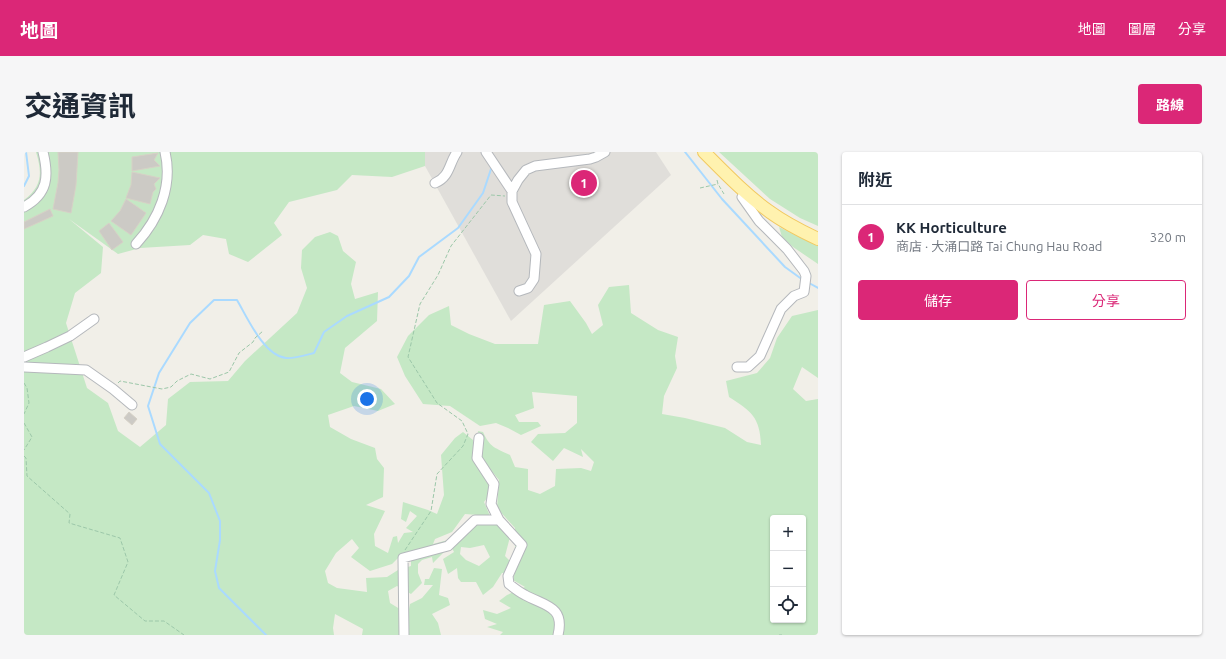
<!DOCTYPE html>
<html lang="zh-TW">
<head>
<meta charset="utf-8">
<style>
	:root { --surface:#fff; --page:#f6f6f7; --text:#1f2937; --muted:#747a83; --line:#e0e1e3; --accent:#db2777 }
	body { margin:0; font-family:Ubuntu,"Noto Sans TC",sans-serif; background:var(--page); color:var(--text) }
	.controls { position:absolute; right:12px; bottom:12px; display:grid; overflow:hidden; border-radius:4px; box-shadow:0 1px 3px #0004 }
	.controls button { width:36px; height:36px; display:grid; place-items:center; padding:0; border:0; border-bottom:1px solid var(--line); background:var(--surface); color:var(--text); font:20px sans-serif }
	.you { position:absolute; left:343px; top:247px; width:14px; height:14px; margin:-10px; border:3px solid #fff; border-radius:50%; background:#1a73e8; box-shadow:0 0 0 6px #1a73e833 }
	.badge { display:grid; place-items:center; width:26px; height:26px; border-radius:50%; background:var(--accent); color:#fff; font-size:13px; font-weight:700 }
	.pin { position:absolute; translate:-50% -50%; border:2px solid #fff; box-shadow:0 1px 4px #0006 }
	.list { margin:0; padding:0; list-style:none }
	h2 { display:flex; justify-content:space-between; align-items:center; height:52px; margin:0; padding:0 16px; font-size:17px }
	h2 small { font-size:13px; font-weight:400; color:var(--muted) }
	.list li { display:grid; grid-template-columns:26px 1fr auto; gap:12px; align-items:center; box-sizing:border-box; height:64px; padding:0 16px; border-top:1px solid var(--line) }
	.list b { display:block; font-size:15px; white-space:nowrap }
	.list p { margin:0; font-size:13px; white-space:nowrap; color:var(--muted) }
	.list em { font-size:13px; font-style:normal; color:var(--muted) }
	.actions { display:flex; gap:8px; padding:12px 16px }
	.actions a { flex:1; padding:9px 0; border:1px solid var(--accent); border-radius:4px; text-align:center; font-size:14px; color:var(--accent) }
	.actions .main { background:var(--accent); color:#fff }
	.icon { flex:none; width:22px; height:22px; fill:none; stroke:currentColor; stroke-width:2; stroke-linecap:round; stroke-linejoin:round }
	.map { position:relative; flex:none; width:794px; height:483px; overflow:hidden; border-radius:4px }
	header { display:flex; align-items:center; gap:24px; box-sizing:border-box; height:56px; padding:0 20px; background:var(--accent); color:#fff }
	header strong { font-size:19px }
	nav { display:flex; gap:22px; margin-inline-start:auto; font-size:14px }
	.intro { display:flex; align-items:center; justify-content:space-between; box-sizing:border-box; height:96px; padding:0 24px }
	h1 { margin:0; font-size:28px }
	.button { padding:10px 18px; border-radius:4px; background:var(--accent); color:#fff; font-size:14px; font-weight:700 }
	main { display:flex; gap:24px; padding:0 24px }
	aside { flex:1; background:var(--surface); border-radius:4px; box-shadow:0 1px 3px #0004 }
	.map>svg:first-child { display:block }
</style>
</head>
<body>
<header>
<strong>地圖</strong>
<nav><a>地圖</a><a>圖層</a><a>分享</a></nav>
</header>
<div class="intro"><h1>交通資訊</h1><a class="button">路線</a></div>
<main>
<div class="map">
<svg width="794" height="483" viewBox="0 0 794 483">
	<rect width="100%" height="100%" fill="#f1efe8"/>
	<path fill="#e0deda" d="M401,0H632L647,23L487,169L401,14Z"/>
	<path fill="#c5e8c5" fill-rule="evenodd" d="M12,0H401V14L368,25L328,23L313,38L265,50L250,71L258,83L224,110L205,102L202,87L179,83L166,93L116,96L94,102L45,67L79,95L77,121L51,141L42,171L63,236L84,251L94,279L116,295L142,273L144,247L166,230L204,229L221,209L273,161L283,136L277,116L278,98L291,85L306,80L314,84L319,99L332,110L327,132L331,147L354,140L353,169L321,196L316,221L328,230L357,237L371,252L354,259L330,254L304,263L306,275L327,287L351,296L353,307L360,316L359,345L342,353L361,359L350,382L351,394L364,401L369,385L373,384L374,391L380,381L389,380L382,376L393,364L386,359L382,370L377,367L379,350L404,358L413,362L420,343L417,303L431,286L439,280L449,288L452,313L473,334L460,350L466,364L441,362L428,380L411,387L409,392L424,388L441,371L474,373L486,385L481,404L491,414V376L473,356L475,328L458,307L454,279L459,280C466,296 472,296 486,303L491,315L504,317V338L516,342L531,334L532,317L557,316L567,319L570,310L557,297L559,305L540,296L529,309L507,290L514,282L541,281L553,271V244L508,240L510,256L491,263L495,270H514L517,274L497,283L484,276L472,271L456,274L426,254L399,252L381,224L373,205L384,184L405,163L425,154L427,173L445,182L471,192H514L520,153L546,149L562,171L568,182L579,173L574,153L585,135L605,133L607,161L634,178L654,185L651,204L653,216L640,244L638,262L661,266L701,276L723,290L737,293C736,265 727,259 705,245L702,229L733,221L746,206L753,186L768,164L794,158V226L778,215L769,237L782,249L794,247V483H476L479,480L463,475L473,472L461,467L459,458L473,462L487,456L475,449L483,443L501,435L489,428L491,420L478,421L469,435L459,443L452,430H437L434,426L433,416L424,422L419,407L430,400L428,396L422,398L409,411L408,405L398,408L394,412V421L398,431L387,442L373,434L364,439L366,451L384,462L386,452L398,446L409,433H400L401,427H405L410,416L418,417L415,443L424,446L426,453L408,462L414,471L417,483H338L339,477L311,462L309,476L310,483H0V48C19,34 18,20 12,0ZM749,366H779V468H749ZM328,387L335,396L327,405L346,419L368,412L374,406L375,410L387,408V414L374,418L363,425L342,426L343,440L313,436L304,431L301,419L312,401ZM460,393L466,405L455,414L442,408L436,402L437,395L446,396Z
		M695,0H794V74L776,66L746,47Z
		M755,75L794,94V112L769,95L758,85Z"/>
	<g fill="none" stroke-linecap="round" stroke-linejoin="round">
		<path stroke="#aadaff" stroke-width="2" d="M661,0L698,47L761,115L779,128
			M0,34L5,24L2,0
			M785,131L794,136
			M242,483L195,436L191,419L196,388V369L185,341L136,292L124,254L135,221L166,171L190,148H213C223,165 240,204 262,206C269,207 282,203 290,201L300,180L323,164L365,145L385,124L395,105L434,76L459,41L468,14"/>
	</g>
	<path fill="#cccac5" stroke="#d6d1c6" d="M34,0H54L52,33L47,61L29,57L34,31L35,18Z
		M134,1L130,8L136,14L108,19V5Z
		M108,20L136,26L130,32L132,37L129,40L126,52L102,46L107,33Z
		M102,47L122,61L107,83L87,69L96,59Z
		M26,57L29,64L0,77V70Z
		M85,71L99,90L88,98L75,79Z
		M105,260L113,267L108,273L100,266Z"/>
	<g fill="none" stroke-linecap="round" stroke-linejoin="round">
		<g stroke="#b5b8bc" stroke-width="11">
			<path id="minor" d="M462,0L488,39
				M411,31C426,25 425,11 433,0
				M0,55C24,42 25,24 19,0
				M112,92C135,67 149,34 141,0
				M495,139L504,136L510,127L512,102L488,50V39L494,28L502,18L511,14L566,7L572,5L581,0
				M0,205L23,195L46,184L70,167
				M0,215L62,218L89,237L108,253
				M713,215H724L736,204L757,157L770,144L780,140L782,124L780,119L763,97L735,69L718,45L721,40
				M455,286L453,306L470,332L467,352L475,368
				M380,483L379,406L424,394L451,368H475L498,393L484,424L485,432C490,436 495,440 501,443C521,454 541,454 534,483"/>
		</g>
		<g stroke="#f2c960" stroke-width="14">
			<path id="major" d="M680,0C701,21 722,43 746,60C761,71 777,79 794,87"/>
		</g>
		<path stroke="#9cc7a9" stroke-width="1" stroke-dasharray="4 2" stroke-linecap="butt" d="M693,28L694,32L700,42
			M676,36L694,32
			M0,231L3,236L5,251L0,262
			M94,231L96,229L138,237L147,235L153,229L167,222L186,227L205,220L215,201L229,190L231,186L239,179
			M0,271L8,285L0,298
			M0,304L2,306L3,324L46,362L45,371L96,386L104,410L90,443L121,469H140L160,483
			M381,398L407,359L413,322L439,294L444,282L438,269L413,251L384,205L396,152L414,123L427,94L467,43L481,44
			M755,483H758"/>
		<use href="#minor" stroke="#fff" stroke-width="9"/>
		<use href="#major" stroke="#fff2af" stroke-width="12"/>
	</g>
</svg>
<div class="controls">
<button>+</button>
<button>−</button>
<button><svg class="icon" aria-label="locate" viewBox="0 0 24 24"><circle cx="12" cy="12" r="6"/><path d="M12 2v4M12 18v4M2 12h4M18 12h4"/></svg></button>
</div>
<div class="you"></div>
<div class="pin badge" style="left:560px;top:31px">1</div>
</div>
<aside>
<h2>附近<small></small></h2>
<ul class="list">
<li><span class="badge">1</span><div><b>KK Horticulture</b><p>商店 · 大涌口路 Tai Chung Hau Road</p></div><em>320 m</em></li>
</ul>
<div class="actions"><a class="main">儲存</a><a>分享</a></div>
</aside>
</main>
</body>
</html>
